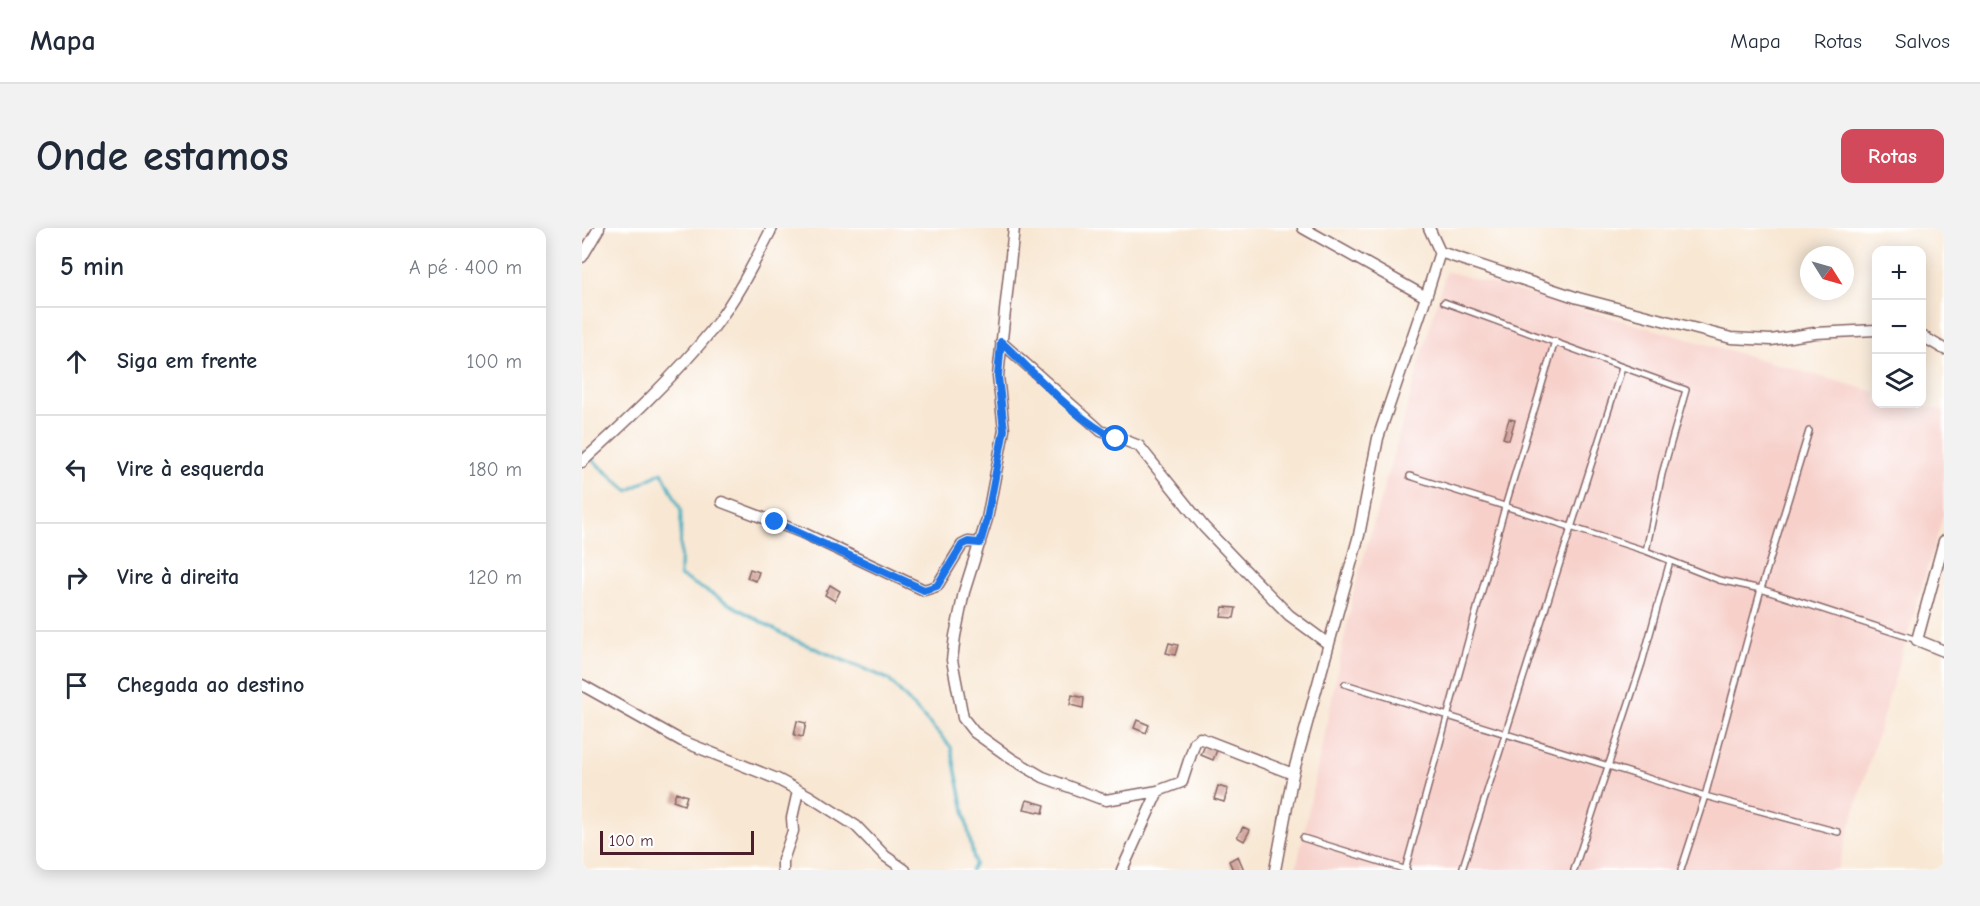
<!DOCTYPE html>
<html lang="pt">
<head>
<meta charset="utf-8">
<style>
	:root { --surface:#fff; --page:#f2f2f3; --text:#1f2937; --muted:#747a83; --line:#e0e1e3; --accent:#d1495b }
	body { margin:0; font-family:"Comic Neue",sans-serif; background:var(--page); color:var(--text) }
	.controls { position:absolute; right:18px; top:18px; display:grid; overflow:hidden; border-radius:12px; box-shadow:0 3px 15px #0003 }
	.controls button { width:54px; height:54px; display:grid; place-items:center; padding:0; border:0; border-bottom:2px solid var(--line); background:var(--surface); color:var(--text); font:30px sans-serif }
	.compass { position:absolute; left:1218px; top:18px; width:54px; height:54px; border-radius:50%; background:var(--surface); box-shadow:0 3px 15px #0003; rotate:127deg }
	.scale { position:absolute; left:18px; bottom:15px; width:154px; box-sizing:border-box; padding-left:6px; border:3px solid #4a1f2b; border-top:0; font-size:16px; line-height:21px; white-space:nowrap; color:#4a1f2b; -webkit-text-stroke:4px #fff; paint-order:stroke }
	.stop { position:absolute; width:18px; height:18px; margin:-14px; border:4px solid #1a73e8; border-radius:50%; background:#fff }
	.stop.end { background:#1a73e8; border-color:#fff; box-shadow:0 2px 6px #0008 }
	.list { margin:0; padding:0; list-style:none }
	h2 { display:flex; justify-content:space-between; align-items:center; height:78px; margin:0; padding:0 24px; font-size:26px }
	h2 small { font-size:20px; font-weight:400; color:var(--muted) }
	.list li { display:grid; grid-template-columns:39px 1fr auto; gap:18px; align-items:center; box-sizing:border-box; height:108px; padding:0 24px; border-top:2px solid var(--line) }
	.list b { display:block; font-size:22px; white-space:nowrap }
	.list em { font-size:20px; font-style:normal; color:var(--muted) }
	.icon { flex:none; width:33px; height:33px; fill:none; stroke:currentColor; stroke-width:2; stroke-linecap:round; stroke-linejoin:round }
	.map { position:relative; flex:none; width:1362px; height:642px; overflow:hidden; border-radius:12px }
	header { display:flex; align-items:center; gap:36px; box-sizing:border-box; height:84px; padding:0 30px; background:var(--surface); border-bottom:2px solid var(--line) }
	header strong { font-size:28px }
	nav { display:flex; gap:33px; margin-inline-start:auto; font-size:21px }
	.intro { display:flex; align-items:center; justify-content:space-between; box-sizing:border-box; height:144px; padding:0 36px }
	h1 { margin:0; font-size:42px }
	.button { padding:15px 27px; border-radius:12px; background:var(--accent); color:#fff; font-size:21px; font-weight:700 }
	main { display:flex; gap:36px; padding:0 36px }
	aside { flex:1; background:var(--surface); border-radius:12px; box-shadow:0 3px 15px #0003 }
	.map>svg:first-child { display:block }
</style>
</head>
<body>
<header>
<strong>Mapa</strong>
<nav><a>Mapa</a><a>Rotas</a><a>Salvos</a></nav>
</header>
<div class="intro"><h1>Onde estamos</h1><a class="button">Rotas</a></div>
<main>
<aside>
<h2>5 min<small>A pé · 400 m</small></h2>
<ul class="list">
<li><svg class="icon" aria-label="ahead" viewBox="0 0 24 24"><path d="M12 20V5M6 11l6-6 6 6"/></svg><div><b>Siga em frente</b></div><em>100 m</em></li>
<li><svg class="icon" aria-label="left" viewBox="0 0 24 24"><path d="M17 20v-9H6M10 6l-5 5 5 5"/></svg><div><b>Vire à esquerda</b></div><em>180 m</em></li>
<li><svg class="icon" aria-label="right" viewBox="0 0 24 24"><path d="M7 20v-9h11M14 6l5 5-5 5"/></svg><div><b>Vire à direita</b></div><em>120 m</em></li>
<li><svg class="icon" aria-label="arrive" viewBox="0 0 24 24"><path d="M6 21V4h12l-3 4 3 4H6"/></svg><div><b>Chegada ao destino</b></div></li>
</ul>
</aside>
<div class="map">
<svg width="1362" height="642" viewBox="0 0 1362 642">
	<rect width="100%" height="100%" fill="#fff"/>
	<filter id="ink" filterUnits="userSpaceOnUse"><feTurbulence type="fractalNoise" baseFrequency=".0167" numOctaves="2"/><feDisplacementMap in="SourceGraphic" scale="12" xChannelSelector="R" yChannelSelector="G"/><feConvolveMatrix kernelMatrix="1 2 1 2 8 2 1 2 1" color-interpolation-filters="sRGB"/></filter>
	<filter id="wash" filterUnits="userSpaceOnUse"><feTurbulence type="fractalNoise" baseFrequency=".008" numOctaves="4" result="noise"/><feDisplacementMap in="SourceGraphic" scale="24" xChannelSelector="R" yChannelSelector="G"/><feGaussianBlur stdDeviation="1.35" result="paint"/><feColorMatrix in="noise" values="0 0 0 0 0 0 0 0 0 0 0 0 0 0 0 0 0 1.4 0 .05"/><feComposite in="paint" operator="in"/></filter>
	<g filter="url(#wash)">
		<rect width="100%" height="100%" fill="#f8e7d3"/>
		<path fill="#f7d0ca" d="M864,43L1294,164V176H1335L1362,183V285L1255,642H714L772,363Z"/>
		<g fill="none" stroke-linecap="round" stroke-linejoin="round">
			<path stroke="#40acbf" stroke-width="3" d="M0,223L46,263L80,244L99,282L98,348L208,410L306,451L369,519L393,636L389,642"/>
		</g>
		<g id="blocks">
			<path fill="#ca978b" d="M927,191L933,192L927,212L921,210Z
				M168,341L177,344L174,353L165,350Z
				M248,357L258,363L253,373L243,367Z
				M641,379L654,380L652,390L639,389Z
				M587,415L596,417L593,427L584,425Z
				M490,467L502,470L501,480L488,477Z
				M555,492L567,497L564,505L552,500Z
				M215,493L224,495L221,509L212,507Z
				M623,517L635,522L631,532L619,527Z
				M636,558L646,561L642,574L632,571Z
				M94,564L105,568L102,577L91,573Z
				M445,572L463,577L461,585L442,581Z
				M661,599L668,602L662,613L655,609Z
				M656,628L662,642H651L647,633Z"/>
		</g>
	</g>
	<g filter="url(#ink)">
		<use href="#blocks" fill-opacity="0" stroke="#876566" stroke-width="1.5"/>
		<g fill="none" stroke-linecap="round" stroke-linejoin="round">
			<g stroke="#876566" stroke-width="8">
				<path id="lane" d="M862,74L1104,162L1080,246L1064,323
					M828,248L1064,323L1137,352L1179,361L1335,412
					M763,456L1123,568L1256,604
					M721,610L825,642
					M823,642L923,279L973,113
					M880,642L1040,140
					M992,642L1060,435L1088,333
					M1099,642L1123,568L1179,361L1227,203"/>
			</g>
			<g stroke="#876566" stroke-width="13">
				<path id="street" d="M432,0L416,148L422,202L405,291L382,364L373,408L370,432L381,490L392,504L430,531L461,549L517,570L524,572L576,563L600,554L613,514L618,510L711,546
					M858,24L996,70L1149,110L1189,112L1233,105L1294,102
					M0,29L17,0
					M844,69L858,24L847,0
					M1340,108L1362,121
					M419,114L519,203L557,218L622,299L662,341L707,387L745,415
					M0,234C45,193 91,150 129,103C154,71 172,35 190,0
					M140,274L221,305L342,362L355,358L380,317L386,314L398,315
					M1362,313L1335,412L1362,423
					M0,457L100,513L195,551L227,568L274,598L303,628L323,642
					M201,642V632L211,603L210,590L216,563
					M540,642L576,563
					M693,642L711,546L777,307L796,210L844,69L721,0"/>
			</g>
			<use href="#lane" stroke="#fff" stroke-width="5"/>
			<use href="#street" stroke="#fff" stroke-width="10"/>
		</g>
	</g>
	<g fill="none" stroke-linecap="round" stroke-linejoin="round" filter="url(#ink)">
		<path stroke="#1a73e8" stroke-width="8" d="M193,294L342,362L355,358L380,317L386,314L398,315L405,291L422,202L416,148L419,114C455,147 490,189 534,211"/>
	</g>
</svg>
<div class="controls">
<button>+</button>
<button>−</button>
<button><svg class="icon" aria-label="layers" viewBox="0 0 24 24"><path d="M12 4l9 5-9 5-9-5zM3 14l9 5 9-5"/></svg></button>
</div>
<svg class="compass" viewBox="-18 -18 36 36"><path d="M0-13l5 13h-10z" fill="#e53935"/><path d="M0 13l5-13h-10z" fill="#747a83"/></svg>
<div class="scale">100 m</div>
<div class="stop" style="left:534px;top:211px"></div>
<div class="stop end" style="left:193px;top:294px"></div>
</div>
</main>
</body>
</html>
